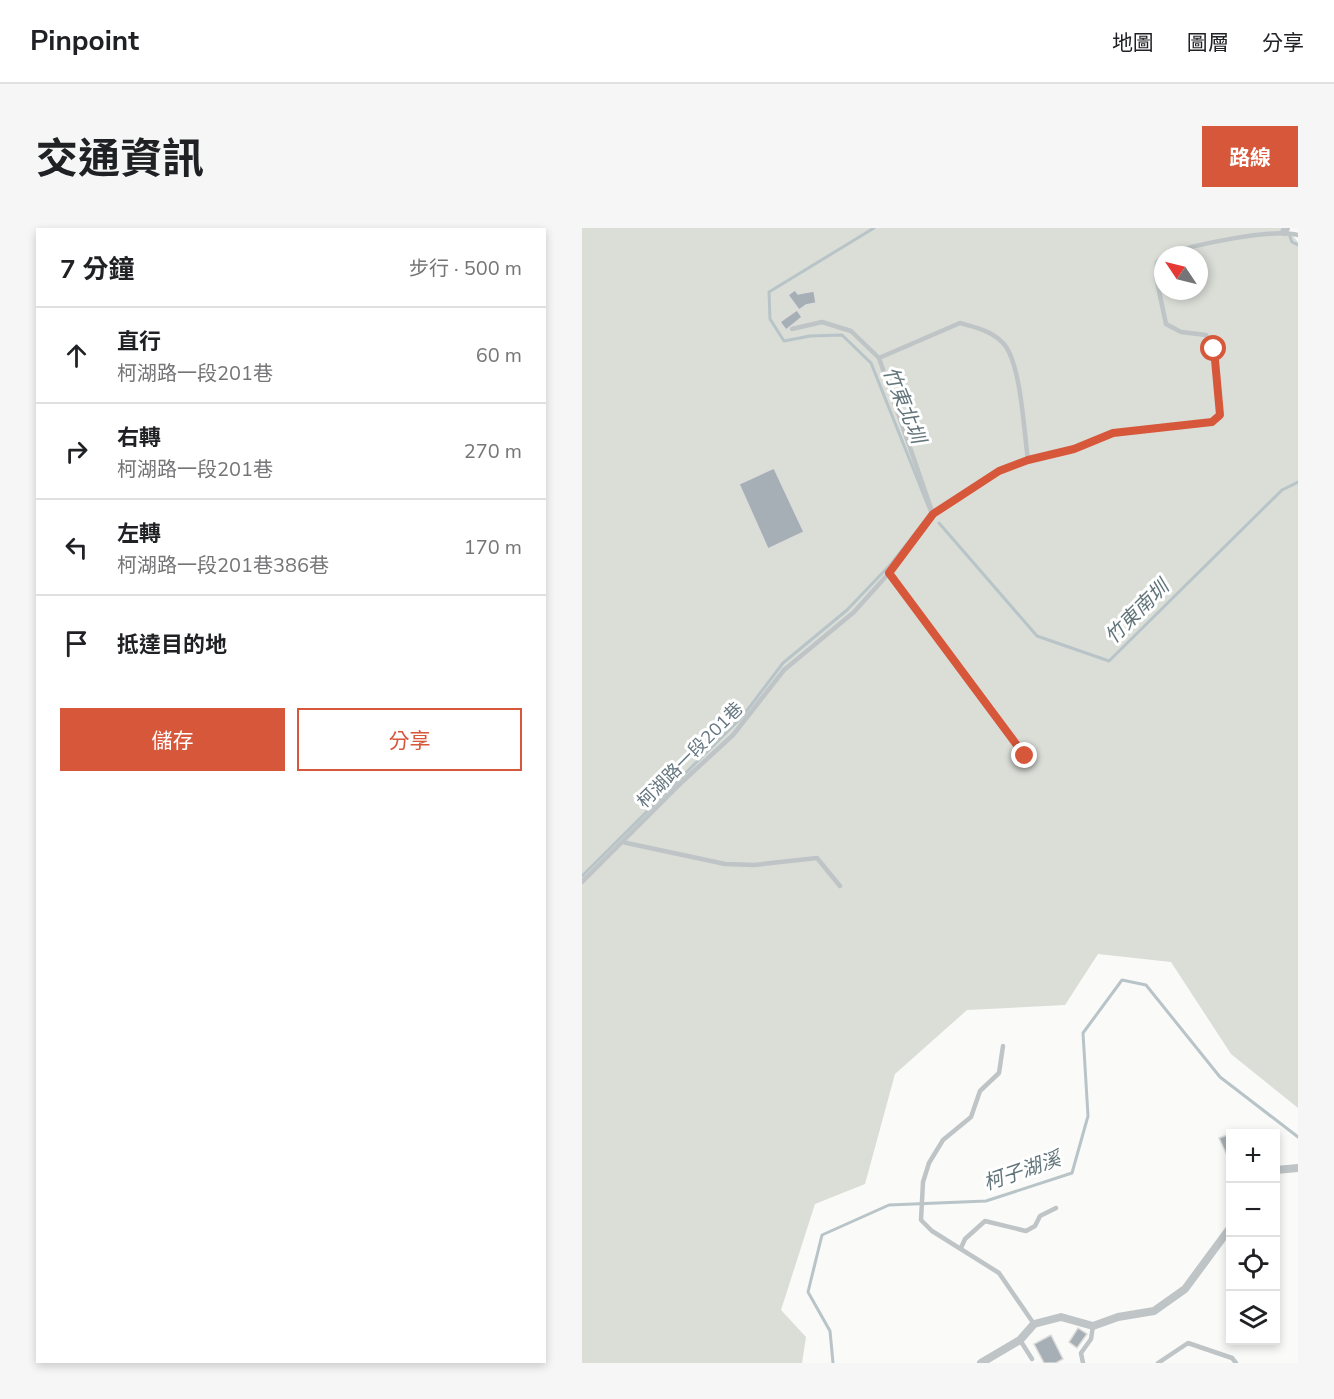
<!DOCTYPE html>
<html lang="zh-TW">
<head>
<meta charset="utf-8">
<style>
	:root { --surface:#fff; --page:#f6f6f6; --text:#202124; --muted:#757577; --line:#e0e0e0; --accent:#d7573b }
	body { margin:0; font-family:"Nunito Sans","Noto Sans TC",sans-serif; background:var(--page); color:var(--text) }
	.controls { position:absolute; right:18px; bottom:18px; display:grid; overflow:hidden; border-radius:0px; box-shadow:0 3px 9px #0003 }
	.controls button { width:54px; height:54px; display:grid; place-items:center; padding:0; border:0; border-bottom:2px solid var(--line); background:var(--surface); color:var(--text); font:30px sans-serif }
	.compass { position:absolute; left:572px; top:18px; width:54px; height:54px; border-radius:50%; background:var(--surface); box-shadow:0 3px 9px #0003; rotate:305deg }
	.stop { position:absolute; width:18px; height:18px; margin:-14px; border:4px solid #d7573b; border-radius:50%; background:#fff }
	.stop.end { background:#d7573b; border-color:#fff; box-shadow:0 2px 6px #0008 }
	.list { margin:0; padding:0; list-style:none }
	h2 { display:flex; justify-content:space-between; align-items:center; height:78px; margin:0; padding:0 24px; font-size:26px }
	h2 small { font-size:20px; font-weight:400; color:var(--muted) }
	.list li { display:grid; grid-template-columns:39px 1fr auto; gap:18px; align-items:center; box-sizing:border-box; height:96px; padding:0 24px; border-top:2px solid var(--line) }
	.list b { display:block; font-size:22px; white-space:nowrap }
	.list p { margin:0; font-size:20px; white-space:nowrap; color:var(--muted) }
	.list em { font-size:20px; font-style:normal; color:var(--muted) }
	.actions { display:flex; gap:12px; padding:18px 24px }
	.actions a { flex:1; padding:14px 0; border:2px solid var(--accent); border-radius:0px; text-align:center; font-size:21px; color:var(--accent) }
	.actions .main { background:var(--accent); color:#fff }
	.icon { flex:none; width:33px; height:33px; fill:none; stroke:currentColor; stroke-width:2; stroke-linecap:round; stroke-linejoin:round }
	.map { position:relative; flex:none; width:716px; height:1135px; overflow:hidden; border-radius:0px }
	header { display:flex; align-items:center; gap:36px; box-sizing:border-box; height:84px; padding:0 30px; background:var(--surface); border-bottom:2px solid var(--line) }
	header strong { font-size:28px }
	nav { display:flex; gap:33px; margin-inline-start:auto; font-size:21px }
	.intro { display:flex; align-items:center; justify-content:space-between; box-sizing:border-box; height:144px; padding:0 36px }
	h1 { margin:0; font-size:42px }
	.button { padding:15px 27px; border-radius:0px; background:var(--accent); color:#fff; font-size:21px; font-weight:700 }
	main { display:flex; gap:36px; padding:0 36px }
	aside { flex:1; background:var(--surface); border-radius:0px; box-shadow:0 3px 9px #0003 }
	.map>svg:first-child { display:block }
</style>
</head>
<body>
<header>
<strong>Pinpoint</strong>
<nav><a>地圖</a><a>圖層</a><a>分享</a></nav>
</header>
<div class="intro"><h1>交通資訊</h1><a class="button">路線</a></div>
<main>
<aside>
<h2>7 分鐘<small>步行 · 500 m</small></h2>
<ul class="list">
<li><svg class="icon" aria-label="ahead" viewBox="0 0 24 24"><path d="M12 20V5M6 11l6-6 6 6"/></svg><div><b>直行</b><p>柯湖路一段201巷</p></div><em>60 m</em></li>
<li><svg class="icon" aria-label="right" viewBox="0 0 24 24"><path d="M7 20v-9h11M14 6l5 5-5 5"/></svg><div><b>右轉</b><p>柯湖路一段201巷</p></div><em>270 m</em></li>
<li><svg class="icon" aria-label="left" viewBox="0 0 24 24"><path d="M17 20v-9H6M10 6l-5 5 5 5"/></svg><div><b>左轉</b><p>柯湖路一段201巷386巷</p></div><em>170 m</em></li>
<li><svg class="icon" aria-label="arrive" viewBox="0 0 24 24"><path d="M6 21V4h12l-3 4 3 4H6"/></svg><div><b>抵達目的地</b></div></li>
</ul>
<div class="actions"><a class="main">儲存</a><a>分享</a></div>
</aside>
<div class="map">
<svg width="716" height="1135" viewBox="0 0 716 1135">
	<rect width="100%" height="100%" fill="#fafaf8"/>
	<path fill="#daded7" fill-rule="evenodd" d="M0,0H704L716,14V880L649,826L589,734L516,726L483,777L385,782L313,846L283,956L233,976L199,1082L224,1109L220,1135H0ZM581,27H617V63H581Z"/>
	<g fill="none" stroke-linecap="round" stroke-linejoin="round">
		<path stroke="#b8c4c8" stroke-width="3" d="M708,9L710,14L716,17
			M357,295L455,408L527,433L700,262L716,254
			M0,648L160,489L201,435L265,382L309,336L349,285L289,135L260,107L228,108L202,113L188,91L187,64L292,0
			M251,1135L248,1103L226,1064L240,1007L307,977L404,973L490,945L506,888L501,805L540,752L564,757L638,849L716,909"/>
	</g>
	<path fill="#a6afb5" stroke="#dcdcda" stroke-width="1.5" d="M213,62L216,66L232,63L234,75L224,77L217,82L206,67Z
		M215,82L220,89L204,102L198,94Z
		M192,240L222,304L186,321L157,256Z
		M648,906V934L637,910Z
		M496,1100L505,1106L495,1120L487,1114Z
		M469,1107L481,1131L474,1135H462L452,1116Z"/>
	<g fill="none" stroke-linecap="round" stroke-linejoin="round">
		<path stroke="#bfc4c7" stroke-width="4.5" d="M582,27C611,17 689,0 716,7
			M210,101L240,94L269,103L297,130L351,286
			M297,130L378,95C393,99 409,103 420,114C439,131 442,205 446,232
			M307,345L443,528
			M40,614L143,636L172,637L235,630L258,658
			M0,654L100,554L151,507L202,442L272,384L307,345L351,286L417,244L446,232L492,221L531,205L581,198L617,197L629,194L638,187L632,121L624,107L599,104L584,96L574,49L575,34L581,28
			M421,818L417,845L398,863L389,889L361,912L347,935L341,954L339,992L350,1003L417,1045L452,1096
			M379,1020L383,1011L403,993L444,1003L453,998L458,988L474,980
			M438,1112L450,1131
			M501,1135L499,1125L509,1111L511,1098
			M576,1135L606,1115L650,1130L654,1135"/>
		<path stroke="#bfc4c7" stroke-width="8" d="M702,4L704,0
			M694,942L716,940
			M399,1135L438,1112L452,1096L479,1089L511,1098L536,1089L572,1083L603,1061L648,1000"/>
	</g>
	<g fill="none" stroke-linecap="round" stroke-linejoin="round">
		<path stroke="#d7573b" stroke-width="8" d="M443,528L307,345L351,286L417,243L446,232L492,221L531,205L630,194L638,187L632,121"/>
	</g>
	<g text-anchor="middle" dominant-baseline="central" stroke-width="6" stroke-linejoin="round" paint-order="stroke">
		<g font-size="18" fill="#667781" stroke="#fff">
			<text transform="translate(108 527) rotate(-45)">柯湖路一段201巷</text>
		</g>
		<g font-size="20" font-style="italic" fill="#62757a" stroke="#fff">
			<text transform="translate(322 177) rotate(68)">竹東北圳</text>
			<text transform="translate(555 384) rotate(-45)">竹東南圳</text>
			<text transform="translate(440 943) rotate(-19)">柯子湖溪</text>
		</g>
	</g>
</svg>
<div class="controls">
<button>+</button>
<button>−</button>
<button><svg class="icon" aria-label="locate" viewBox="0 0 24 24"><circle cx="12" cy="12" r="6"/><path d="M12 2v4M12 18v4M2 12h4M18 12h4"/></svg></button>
<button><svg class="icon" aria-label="layers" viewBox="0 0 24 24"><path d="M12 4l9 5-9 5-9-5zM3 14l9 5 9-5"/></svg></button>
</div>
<svg class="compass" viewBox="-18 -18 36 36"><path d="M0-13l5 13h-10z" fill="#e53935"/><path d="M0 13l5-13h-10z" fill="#757577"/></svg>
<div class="stop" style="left:632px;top:121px"></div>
<div class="stop end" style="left:443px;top:528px"></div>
</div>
</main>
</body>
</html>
